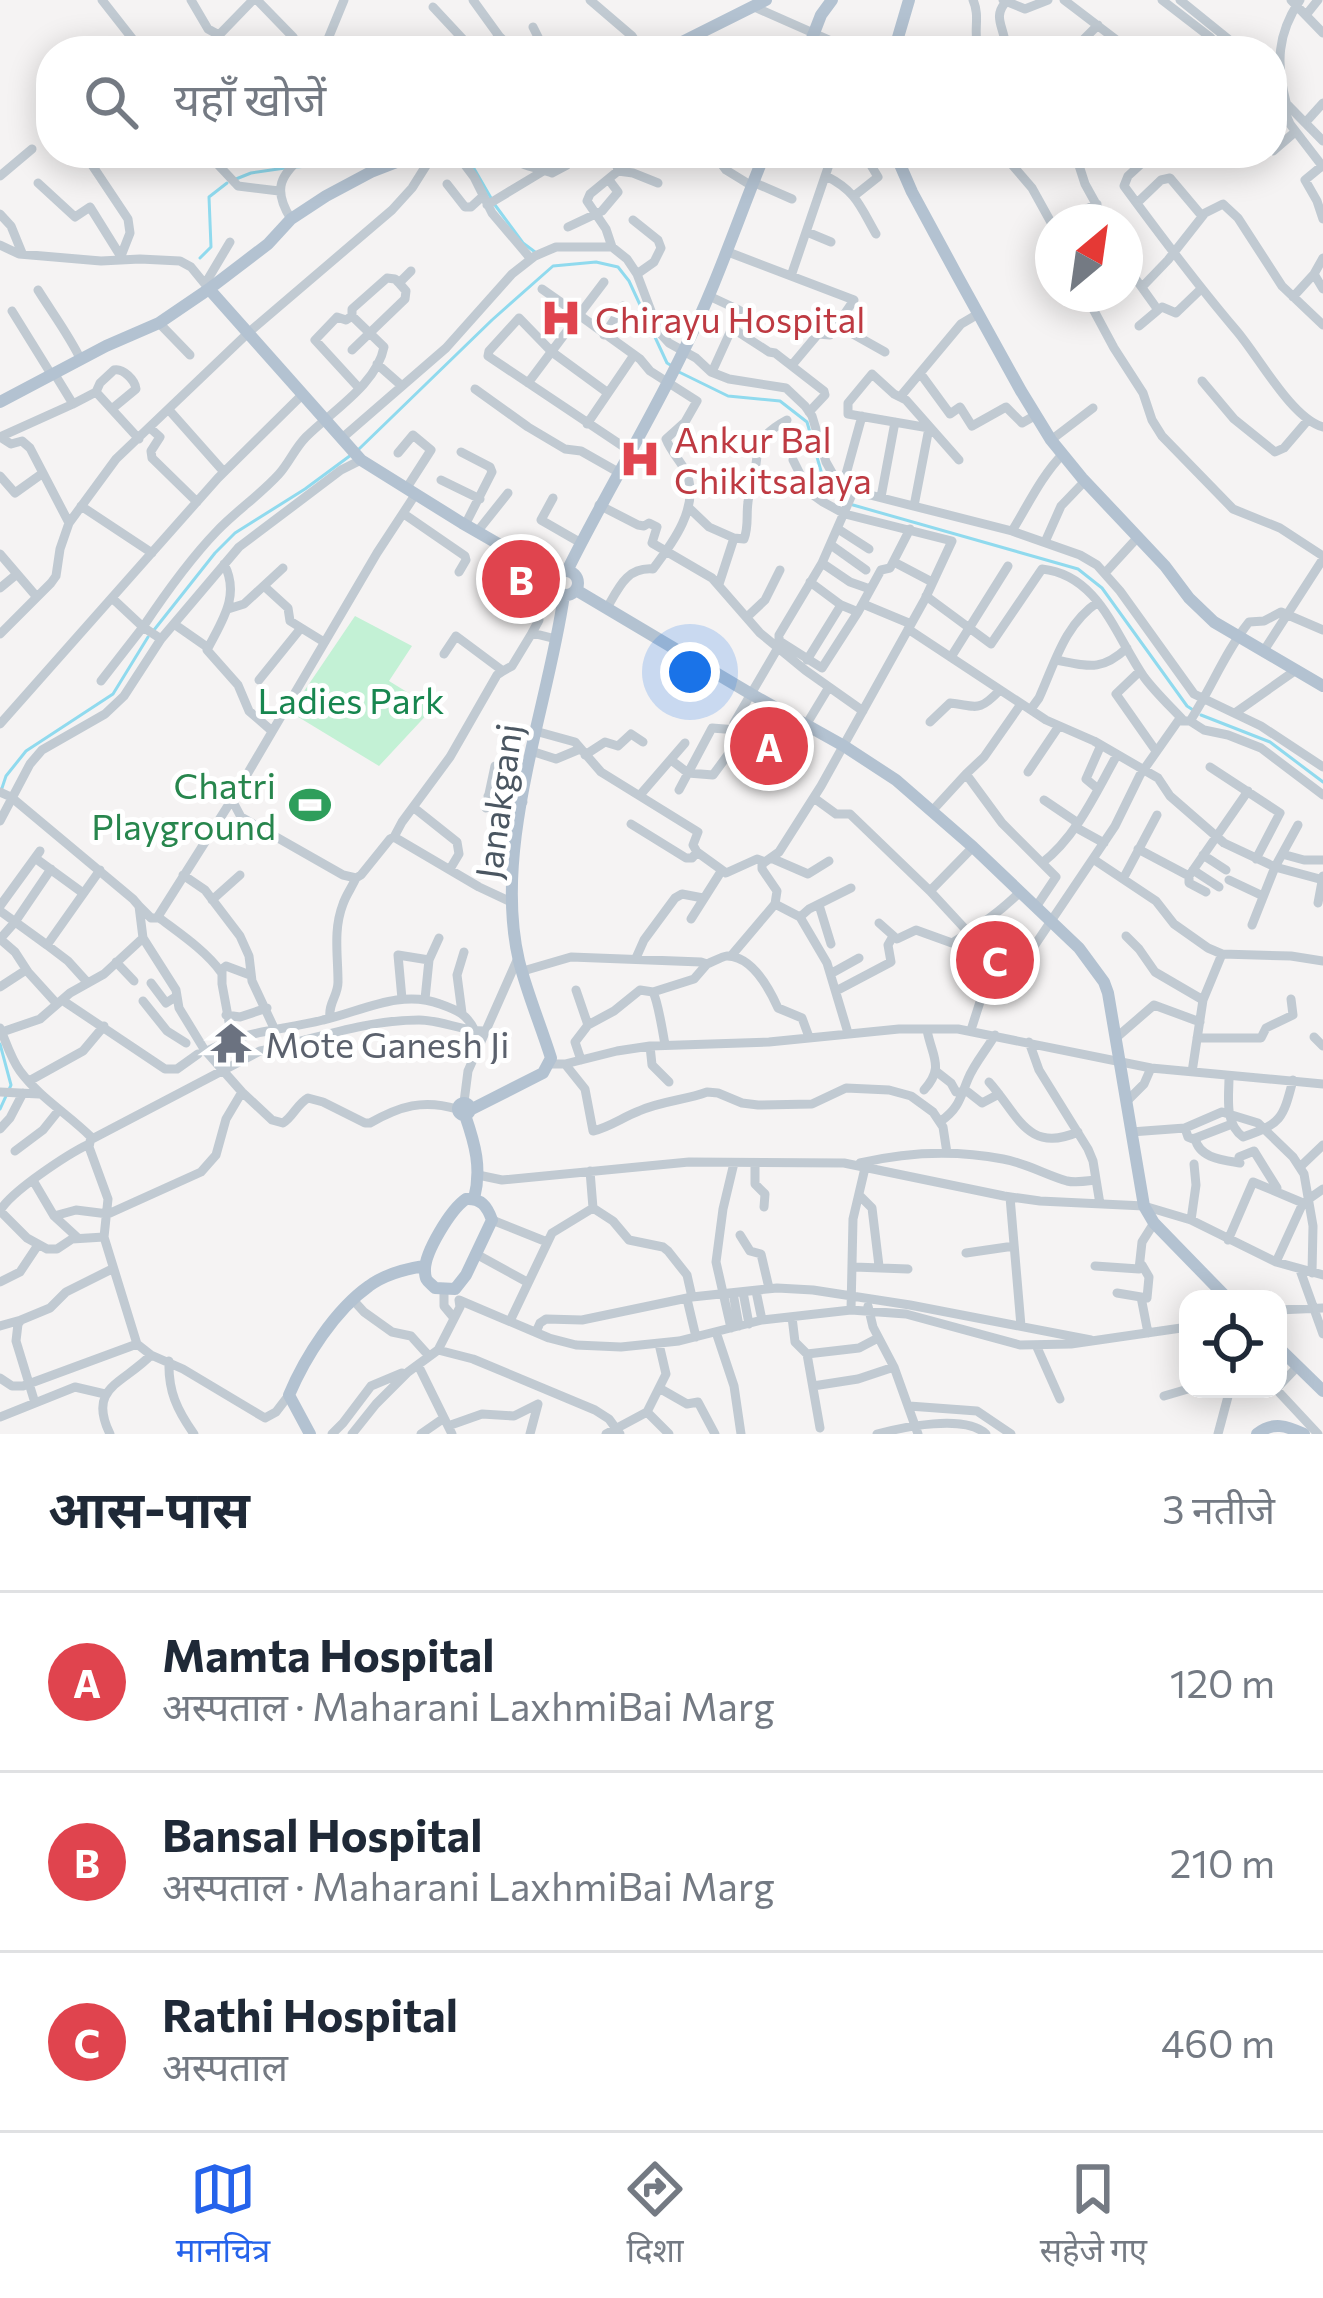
<!DOCTYPE html>
<html lang="hi">
<head>
<meta charset="utf-8">
<style>
	:root { --surface:#fff; --page:#f6f6f7; --text:#1f2937; --muted:#747a83; --line:#e0e1e3; --accent:#2563eb }
	body { margin:0; font-family:Commissioner,"Noto Sans Devanagari",sans-serif; background:var(--page); color:var(--text) }
	.controls { position:absolute; right:36px; bottom:36px; display:grid; overflow:hidden; border-radius:24px; box-shadow:0 6px 30px #0003 }
	.controls button { width:108px; height:108px; display:grid; place-items:center; padding:0; border:0; border-bottom:3px solid var(--line); background:var(--surface); color:var(--text); font:60px sans-serif }
	.compass { position:absolute; left:1035px; top:204px; width:108px; height:108px; border-radius:50%; background:var(--surface); box-shadow:0 6px 30px #0003; rotate:29deg }
	.you { position:absolute; left:690px; top:672px; width:42px; height:42px; margin:-30px; border:9px solid #fff; border-radius:50%; background:#1a73e8; box-shadow:0 0 0 18px #1a73e833 }
	.badge { display:grid; place-items:center; width:78px; height:78px; border-radius:50%; background:var(--accent); color:#fff; font-size:39px; font-weight:700 }
	.pin { position:absolute; translate:-50% -50%; border:6px solid #fff; box-shadow:0 3px 12px #0006 }
	.list { margin:0; padding:0; list-style:none }
	h2 { display:flex; justify-content:space-between; align-items:center; height:156px; margin:0; padding:0 48px; font-size:51px }
	h2 small { font-size:39px; font-weight:400; color:var(--muted) }
	.list li { display:grid; grid-template-columns:78px 1fr auto; gap:36px; align-items:center; box-sizing:border-box; height:180px; padding:0 48px; border-top:3px solid var(--line) }
	.list b { display:block; font-size:45px; white-space:nowrap }
	.list p { margin:0; font-size:39px; white-space:nowrap; color:var(--muted) }
	.list em { font-size:39px; font-style:normal; color:var(--muted) }
	.icon { flex:none; width:66px; height:66px; fill:none; stroke:currentColor; stroke-width:2; stroke-linecap:round; stroke-linejoin:round }
	.map { position:relative; flex:none; width:1323px; height:1434px; overflow:hidden }
	.search { position:absolute; background:var(--surface); box-shadow:0 6px 30px #0003; left:36px; right:36px; top:36px; height:132px; display:flex; align-items:center; gap:30px; box-sizing:border-box; padding:0 42px; border-radius:48px; color:var(--muted); font-size:45px }
	.sheet { height:696px; background:var(--surface) }
	nav { display:flex; justify-content:space-around; align-items:center; box-sizing:border-box; height:168px; border-top:3px solid var(--line); background:var(--surface); font-size:33px; color:var(--muted) }
	nav a { display:grid; justify-items:center; gap:6px }
	nav .on { color:var(--accent) }
	.map>svg:first-child { display:block }
</style>
</head>
<body>
<div class="map">
<svg width="1323" height="1434" viewBox="0 0 1323 1434">
	<rect width="100%" height="100%" fill="#f5f3f3"/>
	<path fill="#c3f1d5" d="M355,616L412,646L389,681L433,708L379,766L290,712Z"/>
	<g fill="none" stroke-linecap="round" stroke-linejoin="round">
		<path stroke="#90daee" stroke-width="3" d="M465,153L491,198
			M294,167C306,167 322,164 328,153
			M236,179L251,173L285,168
			M495,205L523,243L535,252
			M200,258L211,247L209,197L227,183
			M679,372L728,396L780,401L807,422L823,478L844,501
			M359,449L492,320L553,266L596,262L618,267L629,281L667,363L672,366
			M853,505L1078,569L1102,588L1187,706L1193,710
			M154,630L215,553L235,533L305,489L351,455
			M1201,715L1270,742L1323,782
			M1,791L6,776L26,751L113,694L148,637
			M0,1044L11,1085L0,1109"/>
		<path stroke="#c1cad2" stroke-width="9" d="M102,0L142,51
			M191,0L208,29L219,35L253,0
			M257,0L293,37L302,51
			M473,0L499,36L483,51
			M590,0L632,36L642,51
			M973,0C981,17 972,34 979,51
			M1003,0L1025,9L1048,0
			M1064,0L1131,51
			M1162,0L1210,37L1223,51
			M1180,0L1243,51
			M1291,0L1323,33
			M752,6L854,51
			M433,7L474,51
			M1306,15L1318,0
			M533,27L545,51
			M499,36L515,51
			M267,51L293,37
			M323,51L344,0
			M980,51L986,45L1005,42C1003,26 993,16 1006,2
			M1072,51L1098,25
			M1272,89L1323,141
			M1279,98L1290,124L1323,167
			M1286,102C1276,64 1277,34 1300,0
			M1305,123L1323,103
			M1273,151L1295,132
			M84,153L128,219L130,233L121,256
			M207,153L238,186L279,191
			M456,153L474,177L492,213L531,259
			M506,153C516,165 537,168 552,173L567,165
			M692,153L723,163L731,153
			M1002,153L1032,188L1053,226
			M1032,153L1040,158L1049,153
			M1075,153L1085,184L1106,222
			M1153,153L1128,176L1124,186C1160,235 1196,283 1235,329C1258,355 1291,418 1323,427
			M1204,160L1214,153
			M616,161L648,153
			M720,162L726,170L752,186
			M1322,166L1305,180L1317,201L1323,219
			M618,171L633,173L658,183
			M0,176L32,149
			M826,176C856,191 860,206 876,234
			M753,182L792,199
			M38,183L75,217L90,207L123,260
			M447,184L465,207H471L483,196
			M854,196L878,177L869,162L883,153
			M1137,203L1161,180L1170,178L1202,216
			M487,205L545,170
			M0,214L11,226L22,253
			M291,219C272,189 280,175 306,153
			M633,220L658,240L661,248L654,262L637,274
			M1067,222L1071,216L1097,204
			M568,227L602,211L618,192L609,180
			M807,232L831,242
			M0,245L19,254L101,261L140,259L180,261L191,267L209,289
			M612,247L606,229L587,201L590,194L618,171L614,153
			M728,252L854,300L830,335L818,334L792,365
			M1323,258L1314,274L1323,289
			M1125,264L1158,310L1162,307L1176,313L1201,289
			M791,276L833,153
			M604,282L579,315L640,359L650,371L697,401L685,422L666,439C671,452 680,460 686,472C701,506 672,544 653,569C627,567 619,587 607,608
			M205,284L230,242
			M1143,286L1168,260L1205,213L1223,204L1238,218L1282,286L1323,325
			M38,290C53,314 69,335 81,360
			M1085,294L1114,348L1143,393L1152,420L1162,436L1233,509L1280,528L1323,556
			M709,296L739,310L732,328L769,352L775,353L824,391L825,395L809,412
			M1293,297L1314,274
			M12,311L51,374
			M352,316V309L387,278L395,279L399,283
			M159,323L190,355
			M837,325L885,352
			M1139,326L1158,310
			M604,335L623,306
			M352,350L405,299L406,291L399,283L411,271
			M377,364L402,386
			M712,372L732,328
			M920,373L950,414L960,407L972,426L1006,407L1022,423L1036,415
			M1202,381L1234,419L1275,452L1284,448L1308,420
			M528,383L579,315L542,289
			M475,389L528,427L565,449L581,451L618,472
			M96,392L100,383L114,370C123,368 135,380 136,389L113,408
			M608,393L552,352L519,318L489,351L488,356L630,451
			M900,397L961,324L978,314
			M73,404L96,392L139,439
			M169,410L224,472
			M587,424L634,355
			M150,428L160,437L151,451L152,458L197,502
			M0,437L11,444L22,441L30,448L69,523
			M0,437L73,404L54,373
			M341,439L446,348L512,274L535,256L556,247H612L627,259L637,274L659,332L669,343L696,358L711,372L729,379L786,388L805,406L812,416L826,462L835,478L843,485L870,495L1012,531L1080,555L1097,565L1120,591L1194,694L1261,726L1323,767
			M1051,440L1093,408
			M461,452L490,467L492,472L465,525
			M398,453L413,435L431,450L406,489
			M0,476L15,493L43,473
			M441,480L480,499
			M843,485L862,416
			M415,495L377,553L232,800L241,817L343,875L356,878L361,875L390,839L394,837L479,887L513,903
			M881,497L895,422
			M553,498L541,520L581,543
			M599,505L638,525L644,526L649,523L657,527L652,543L712,578L760,633L805,670L863,711
			M81,506L152,553
			M914,506L929,428L848,414V403L872,374L894,394L906,400L959,460
			M688,507L709,527L734,538L719,584
			M404,514L465,556L466,560L459,572
			M838,529L869,549
			M1012,531C1028,505 1042,475 1063,454
			M477,532L508,493
			M734,538L744,539C749,526 746,516 748,502C749,492 754,483 755,473C758,444 759,435 787,420
			M1045,542L1061,506L1085,481
			M831,545L866,570
			M0,554L36,596
			M894,562L932,582
			M822,563L850,582L870,589
			M224,564C241,596 221,622 207,650L238,685L249,711L272,731
			M1105,573L1138,537
			M265,587L288,608L290,621L324,642
			M0,588L17,574
			M926,596L991,644L1042,569C1099,575 1115,635 1144,677C1155,692 1170,706 1183,720
			M863,604L911,624
			M228,609L244,604L283,568
			M858,612L881,570L890,568L910,529
			M747,617L765,600L780,570
			M174,624L207,647
			M908,629L1046,720L1094,741L1158,778L1170,796L1224,843L1275,867L1323,880
			M532,633L539,620L537,616L555,587
			M0,634L51,583L56,576L60,549L69,523L116,459L248,333L392,210L412,188L434,153
			M161,639L143,627C165,594 190,559 217,531C236,511 260,495 279,474C289,463 295,448 306,437C332,411 377,384 384,347L352,316L346,320L337,317L315,340L359,388
			M781,642L822,668L858,612L841,605L810,582
			M1263,652L1323,559
			M951,657L1008,566
			M807,660L841,605
			M1056,660C1088,666 1101,672 1127,648
			M503,671L512,666L532,633L556,639
			M1140,671L1116,694L1156,751
			M259,680L301,628
			M101,681L143,627L112,598
			M1021,704L984,757L966,774L1002,823L1056,877L1036,907
			M1031,709L1039,698C1055,663 1064,625 1098,602
			M1235,713L1296,670
			M1190,721C1211,689 1225,652 1249,622L1264,621L1281,612L1323,630
			M930,722L950,703C977,706 978,713 1000,690
			M0,724L218,478L303,394
			M806,725L829,687
			M535,731L575,742L601,772L698,832L693,845L697,852
			M531,751L556,759L580,749
			M585,755L605,742L618,746L631,734L643,742
			M671,760L688,773L713,775L741,737L734,723L779,646V635L822,563L854,490
			M1210,767L1280,813L1256,859
			M1028,772L1059,726
			M1098,789L1086,779L1101,745
			M679,790L712,728L737,730
			M0,792L11,797L133,899L139,906L143,938L176,990L179,1008L204,1049L242,1092L272,1120L283,1123C293,1117 297,1104 308,1098L323,1102L365,1123H370C400,1106 423,1099 457,1109
			M640,795L685,743
			M488,796L523,802
			M814,798L836,814H850L930,891
			M1044,800L1078,823
			M413,807L457,842L459,854L450,869
			M486,808L495,766
			M932,811L966,774
			M0,821L30,764L42,750L105,714L124,696L161,639L239,547L341,470L361,460
			M631,824L686,858H692L697,852L726,873L757,859L765,862
			M1075,827L1104,843
			M394,837L402,822L450,757L497,675L503,671L456,636L444,654
			M1138,849L1189,876
			M1282,854L1304,860H1323
			M1203,855L1226,870
			M35,858L83,893
			M771,858L808,874L829,861
			M1093,859L1156,901L1174,924L1208,948L1222,954L1291,956L1323,961
			M1042,863C1077,836 1096,792 1117,755
			M51,869L15,922L0,939L15,952L28,972L57,1004
			M1193,870L1219,887
			M183,875L205,890L240,936L249,956L252,981L274,1028
			M1123,879L1157,815
			M1229,880L1263,896
			M1206,892L1189,883V876L1248,791
			M212,900L240,875
			M1318,903L1323,876
			M775,904L777,891L762,869V864L779,852L821,786L925,599L952,541L845,514L823,502L809,492L793,460
			M775,904L800,917L827,963L848,1033
			M819,905L831,944
			M0,906L40,851
			M139,906L151,918H157L231,801
			M0,911L47,945L100,870
			M158,917C179,933 205,950 221,972
			M800,917L809,909L851,888
			M691,919L722,870
			M879,923L897,939L916,930L952,943C977,928 999,913 1020,892
			M1252,925L1275,867L1298,825
			M967,931L930,891L973,847
			M1126,936L1139,949L1155,972L1203,1000
			M47,945L68,961L87,982
			M731,956L775,904
			M636,958L644,940L675,898L682,894L703,898
			M116,962L134,981
			M523,971L571,957L701,962L707,964C710,963 723,956 727,956C752,956 769,988 778,1008L802,1018L809,1037
			M832,973L859,958
			M973,976L1003,983H1007L1014,976L1115,826L1140,775L1178,721H1190L1204,730L1228,735L1261,748L1323,795
			M151,983L166,1003L177,996
			M0,987L26,970
			M576,990L588,1025
			M836,991L891,962L888,945L892,938
			M653,992L694,979L707,964
			M402,999L398,955L429,960
			M425,999L429,960L439,938
			M62,1000L165,1069H177L198,1054
			M143,1001L167,1031L186,1043
			M462,1013L457,975L464,952
			M226,1015L240,1017L267,1008
			M330,1018C328,1003 338,996 338,982C338,955 333,930 343,904C346,895 352,887 356,878
			M0,1028C6,1042 11,1059 20,1071C40,1098 68,1114 91,1137L89,1147L108,1199L104,1237L137,1344L151,1355L183,1369L265,1418L276,1412L289,1395
			M971,1030L987,980
			M2,1032L40,1019L70,993L104,974L143,938
			M1117,1037L1154,1005L1200,1022
			M1314,1037L1323,1046
			M232,1038L222,984V969L226,966L250,975
			M1197,1038H1261L1266,1028L1293,1015L1291,999
			M1029,1042L1039,1070L1088,1149L1093,1161L1100,1204
			M650,1046L652,1065L669,1082
			M207,1051C250,1029 280,1031 323,1020C362,1011 401,989 440,1004C457,1010 467,1014 475,1031
			M581,1060L575,1042L588,1025L614,1011L640,990L653,992C658,1002 663,1033 665,1045
			M550,1064H565L617,1051L650,1046L769,1042L899,1029H958L1151,1068L1323,1084
			M565,1064L585,1089L593,1131C610,1127 623,1117 639,1111C661,1101 686,1100 707,1092L718,1093L742,1103L758,1105L812,1104L846,1088L889,1090L911,1096L933,1112L943,1127L947,1153
			M937,1072L951,1083L956,1092H968L982,1103L999,1094
			M1192,1072L1203,1000L1222,954
			M1229,1077C1229,1098 1224,1123 1243,1137C1282,1124 1283,1118 1293,1080
			M29,1081L83,1051L104,1026
			M989,1082C1018,1114 1027,1154 1078,1132
			M924,1090C945,1067 932,1057 927,1030
			M0,1092L39,1094
			M464,1102L468,1071L518,958
			M1126,1102L1144,1084L1151,1068
			M941,1121C959,1108 960,1098 968,1079C974,1064 987,1049 995,1035
			M1185,1128L1188,1137L1193,1139L1232,1124
			M0,1129L10,1118L23,1093
			M1131,1132L1185,1128L1222,1112L1258,1123L1293,1157L1304,1174L1313,1226L1312,1273
			M1195,1138C1199,1158 1222,1160 1240,1163
			M92,1139L260,1051C312,1040 364,1020 419,1020C441,1020 462,1031 484,1031
			M15,1151L43,1130L59,1110
			M1239,1157L1254,1151L1277,1188
			M860,1163C907,1152 956,1150 1003,1159C1026,1163 1046,1175 1067,1181C1076,1183 1087,1181 1096,1180
			M755,1164V1184L765,1194L764,1207
			M1300,1167L1323,1145
			M478,1175L502,1180L689,1162L844,1163L1004,1196L1040,1201L1144,1206L1191,1220L1276,1262L1323,1275
			M34,1182L54,1216L78,1238
			M860,1196L872,1208L879,1266
			M1010,1197L1021,1326
			M593,1208L613,1221L629,1240L663,1247L668,1251L687,1275L692,1297
			M0,1211L27,1238L47,1249H57L72,1239L104,1237
			M0,1211C10,1192 68,1154 89,1144
			M54,1216L76,1210L108,1214L201,1172L216,1155L226,1119L242,1092
			M492,1220L547,1242
			M1191,1220L1196,1185L1194,1164
			M740,1235L750,1251L761,1254L769,1288
			M1228,1240L1253,1182L1303,1203
			M966,1253L1014,1246
			M476,1254L527,1282
			M1276,1262L1303,1203L1323,1189
			M1095,1266L1139,1269L1142,1242L1154,1223
			M854,1267L908,1269
			M1300,1270L1323,1334
			M0,1282L20,1272L38,1245
			M444,1290V1306L454,1318
			M756,1291L762,1320
			M743,1292L749,1324
			M733,1293L739,1326
			M1117,1293L1147,1298L1149,1277L1142,1265
			M1141,1297L1148,1333
			M687,1299L696,1337
			M459,1300L549,1338L576,1345L621,1347L679,1341L762,1320L851,1310L906,1314L1020,1345L1071,1344L1188,1327
			M354,1301L364,1312L392,1332L411,1336L429,1356
			M868,1306L873,1327L894,1367L918,1434
			M851,1310L853,1219L865,1168
			M1278,1310L1323,1308
			M792,1317L795,1342L807,1354L859,1348L878,1338
			M510,1321L552,1233L593,1208L590,1171
			M0,1326L21,1320
			M731,1328L716,1262L723,1209L734,1163
			M536,1332L540,1323L546,1319L582,1320L692,1297L777,1288L813,1290L910,1305L1091,1340
			M716,1332L734,1386L741,1434
			M1036,1345L1060,1399
			M438,1350L473,1359L595,1410L609,1419L620,1434
			M807,1354L820,1428
			M169,1361C168,1391 177,1410 194,1434
			M418,1365L452,1434
			M0,1378L12,1386H23L137,1344
			M813,1386L858,1379L894,1367
			M1278,1387L1298,1366
			M659,1388L687,1404L698,1402L715,1434
			M1276,1389L1318,1434
			M1164,1396L1188,1389
			M35,1403L16,1341L18,1324L21,1320L50,1308L66,1292L112,1269
			M909,1406L977,1411L1011,1434
			M647,1412L669,1434
			M0,1417L75,1387L105,1394
			M448,1426L482,1414L514,1416L538,1404
			M110,1434C87,1387 123,1384 151,1355
			M332,1434L343,1423L371,1386L402,1373
			M352,1434L376,1404L408,1372L438,1350L460,1307L459,1300
			M421,1434L444,1418
			M530,1434L538,1404
			M606,1434L647,1412L666,1374L659,1344
			M877,1434C903,1427 965,1414 986,1434
			M1218,1434L1230,1389"/>
		<path stroke="#b3c2d1" stroke-width="12" d="M664,51L766,0
			M807,51L821,15L832,0
			M894,51L909,0
			M895,153L912,192L958,277L1021,391L1051,440L1082,478L1165,566L1189,598L1214,622L1323,686
			M209,289L361,460L462,523L556,577
			M0,402L106,346L159,323L209,289L268,244L291,219L326,196L371,172L420,153
			M567,571C604,496 648,425 684,350C716,286 738,219 765,153
			M554 583a12 12 0 1 1 24 0a12 12 0 1 1-24 0Z
			M576,590L751,694L844,746L896,780L973,847L1079,948L1104,982L1108,993L1144,1206L1154,1223L1228,1299
			M458 1109a6 6 0 1 1 12 0a6 6 0 1 1-12 0Z
			M470,1110L543,1073L551,1058C541,1026 527,993 519,961C492,847 548,708 564,595
			M465,1115C475,1144 482,1168 474,1199
			M466,1199C481,1198 487,1206 492,1220L466,1275L455,1289L435,1288C428,1281 425,1281 425,1271C424,1253 451,1209 466,1199Z
			M1278,1347L1323,1391
			M310,1434L289,1395C305,1357 335,1310 369,1286C385,1274 405,1269 424,1266
			M1257,1434C1273,1421 1287,1426 1304,1434"/>
	</g>
	<defs>
		<g id="hospital-bare" transform="scale(3.24)"><path d="M-5-5h3v3.5h4V-5h3V5h-3V1.5h-4V5h-3Z" fill="#e0444e" stroke="#fff" stroke-width="2.5" paint-order="stroke"/></g>
		<g id="stadium-bare" transform="scale(3.24)"><path d="M0-5a6.5 5 0 1 0 0 10a6.5 5 0 1 0 0-10ZM-3.5-1.8h7v3.6h-7Z" fill="#2e9e5b" stroke="#fff" stroke-width="2.5" paint-order="stroke"/></g>
		<g id="temple-bare" transform="scale(3.24)"><path d="M0-6L5-2H3V0L6.5 2.5H4V6H1.5V3h-3V6H-4V2.5H-6.5L-3 0V-2H-5Z" fill="#6b7280" stroke="#fff" stroke-width="2.5" paint-order="stroke"/></g>
	</defs>
	<g fill-rule="evenodd">
		<use href="#hospital-bare" x="561" y="318"/>
		<use href="#hospital-bare" x="640" y="459"/>
		<use href="#stadium-bare" x="310" y="805"/>
		<use href="#temple-bare" x="231" y="1043"/>
	</g>
	<g text-anchor="middle" dominant-baseline="central" stroke-width="10" stroke-linejoin="round" paint-order="stroke">
		<g font-size="36" fill="#be3a42" stroke="#fff" text-anchor="start">
			<text x="595" y="318">Chirayu Hospital</text>
			<text x="674" y="438">Ankur Bal<tspan x="674" dy="41">Chikitsalaya</tspan></text>
		</g>
		<g font-size="36" fill="#17864f" stroke="#fff">
			<text x="351" y="699">Ladies Park</text>
		</g>
		<g font-size="36" fill="#27864d" stroke="#fff" text-anchor="end">
			<text x="276" y="784">Chatri<tspan x="276" dy="41">Playground</tspan></text>
		</g>
		<g font-size="36" fill="#4a5661" stroke="#fff">
			<text transform="translate(497 801) rotate(-82)">Janakganj</text>
		</g>
		<g font-size="36" fill="#5b616d" stroke="#fff" text-anchor="start">
			<text x="265" y="1043">Mote Ganesh Ji</text>
		</g>
	</g>
</svg>
<div class="controls">
<button><svg class="icon" aria-label="locate" viewBox="0 0 24 24"><circle cx="12" cy="12" r="6"/><path d="M12 2v4M12 18v4M2 12h4M18 12h4"/></svg></button>
</div>
<svg class="compass" viewBox="-18 -18 36 36"><path d="M0-13l5 13h-10z" fill="#e53935"/><path d="M0 13l5-13h-10z" fill="#747a83"/></svg>
<div class="you"></div>
<div class="pin badge" style="left:769px;top:746px;background:#e0444e">A</div>
<div class="pin badge" style="left:521px;top:579px;background:#e0444e">B</div>
<div class="pin badge" style="left:995px;top:960px;background:#e0444e">C</div>
<div class="search"><svg class="icon" aria-label="search" viewBox="0 0 24 24"><circle cx="10" cy="10" r="6"/><path d="M15 15l6 6"/></svg>यहाँ खोजें</div>
</div>
<section class="sheet">
<h2>आस-पास<small>3 नतीजे</small></h2>
<ul class="list">
<li><span class="badge" style="background:#e0444e">A</span><div><b>Mamta Hospital</b><p>अस्पताल · Maharani LaxhmiBai Marg</p></div><em>120 m</em></li>
<li><span class="badge" style="background:#e0444e">B</span><div><b>Bansal Hospital</b><p>अस्पताल · Maharani LaxhmiBai Marg</p></div><em>210 m</em></li>
<li><span class="badge" style="background:#e0444e">C</span><div><b>Rathi Hospital</b><p>अस्पताल</p></div><em>460 m</em></li>
</ul>
</section>
<nav>
<a class="on"><svg class="icon" aria-label="map" viewBox="0 0 24 24"><path d="M3 6l6-2 6 2 6-2v14l-6 2-6-2-6 2zM9 4v14M15 6v14"/></svg>मानचित्र</a>
<a><svg class="icon" aria-label="directions" viewBox="0 0 24 24"><path d="M12 3l9 9-9 9-9-9zM9 14v-3h6M13 9l2 2-2 2"/></svg>दिशा</a>
<a><svg class="icon" aria-label="saved" viewBox="0 0 24 24"><path d="M7 4h10v16l-5-4-5 4z"/></svg>सहेजे गए</a>
</nav>
</body>
</html>
